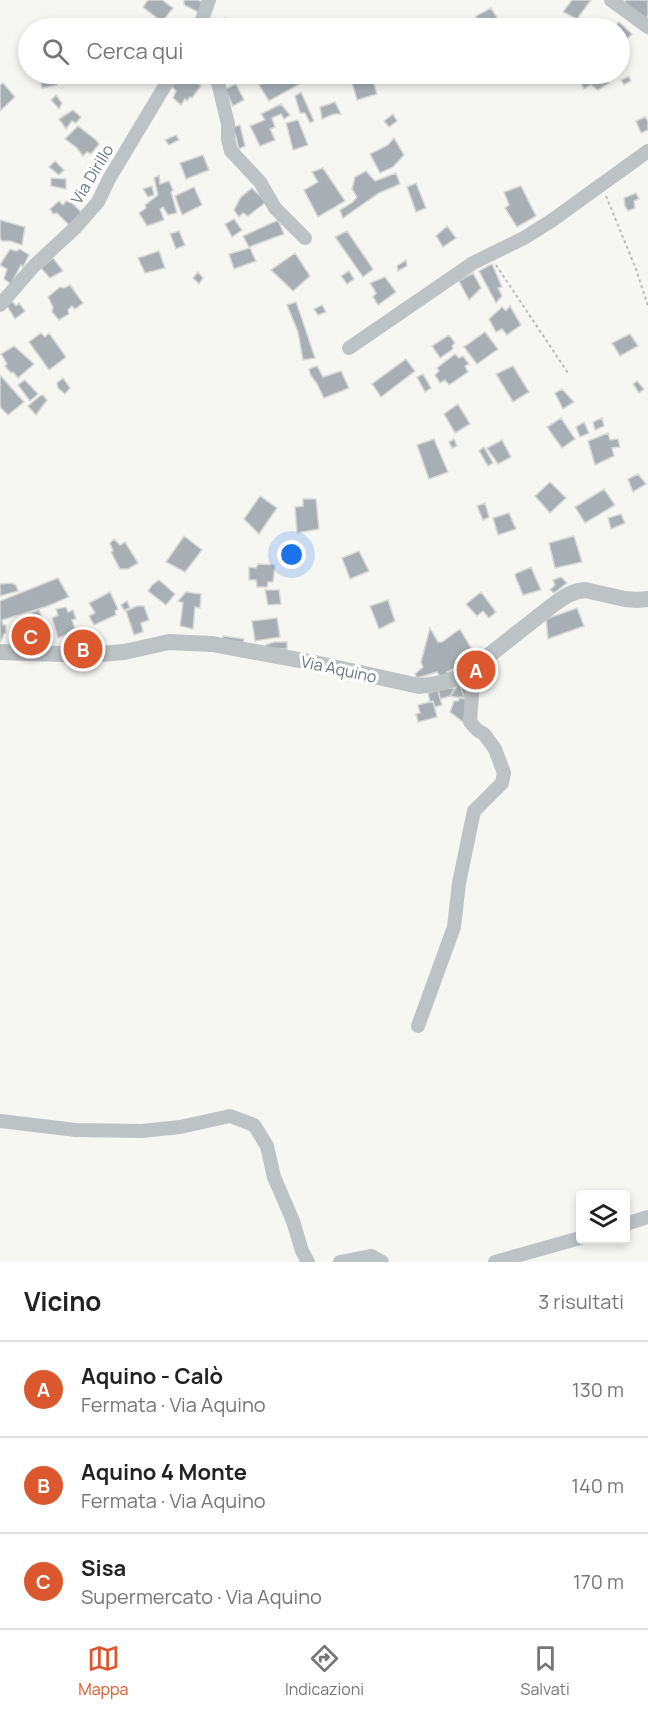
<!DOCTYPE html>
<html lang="it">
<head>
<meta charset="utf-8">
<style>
	:root { --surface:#fff; --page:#f6f6f6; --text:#222; --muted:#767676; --line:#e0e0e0; --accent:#db582e }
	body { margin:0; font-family:Manrope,sans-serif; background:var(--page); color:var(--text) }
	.controls { position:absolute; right:18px; bottom:18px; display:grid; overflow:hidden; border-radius:6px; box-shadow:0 3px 9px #0003 }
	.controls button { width:54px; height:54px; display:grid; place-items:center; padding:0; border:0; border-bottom:2px solid var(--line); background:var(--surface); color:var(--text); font:30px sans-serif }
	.you { position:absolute; left:292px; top:555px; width:21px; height:21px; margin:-15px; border:4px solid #fff; border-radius:50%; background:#1a73e8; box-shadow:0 0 0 9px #1a73e833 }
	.badge { display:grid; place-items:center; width:39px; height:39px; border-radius:50%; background:var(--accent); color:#fff; font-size:20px; font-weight:700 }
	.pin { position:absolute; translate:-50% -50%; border:3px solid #fff; box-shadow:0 2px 6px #0006 }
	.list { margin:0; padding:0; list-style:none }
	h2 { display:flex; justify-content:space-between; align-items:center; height:78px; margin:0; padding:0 24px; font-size:26px }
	h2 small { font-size:20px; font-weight:400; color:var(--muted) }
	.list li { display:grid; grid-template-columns:39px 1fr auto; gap:18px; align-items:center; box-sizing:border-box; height:96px; padding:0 24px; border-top:2px solid var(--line) }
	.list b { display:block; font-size:22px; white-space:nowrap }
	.list p { margin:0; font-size:20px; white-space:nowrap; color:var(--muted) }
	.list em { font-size:20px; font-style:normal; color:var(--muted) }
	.icon { flex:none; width:33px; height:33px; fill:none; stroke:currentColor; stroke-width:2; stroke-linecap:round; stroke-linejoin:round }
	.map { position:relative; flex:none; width:648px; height:1262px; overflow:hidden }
	.search { position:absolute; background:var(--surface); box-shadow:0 3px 9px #0003; left:18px; right:18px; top:18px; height:66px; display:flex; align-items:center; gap:15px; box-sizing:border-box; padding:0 21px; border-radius:33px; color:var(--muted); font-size:22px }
	.sheet { height:366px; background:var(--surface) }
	nav { display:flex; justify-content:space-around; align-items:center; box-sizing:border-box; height:84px; border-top:2px solid var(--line); background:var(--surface); font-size:16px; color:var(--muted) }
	nav a { display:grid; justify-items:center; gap:3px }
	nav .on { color:var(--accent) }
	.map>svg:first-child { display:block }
</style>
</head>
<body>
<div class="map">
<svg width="648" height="1262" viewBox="0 0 648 1262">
	<rect width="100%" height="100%" fill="#f6f6f3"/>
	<path fill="#a7afb4" stroke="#d8d8d6" stroke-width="1.5" d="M148,0H162L173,8L162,22L143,7Z
		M184,0H198L204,3L200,13L184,5Z
		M572,0H591L577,19L563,12Z
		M626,0H648V16L645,20L624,4Z
		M491,8L501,24L495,28H478L477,27L480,24L476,16Z
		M225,18L243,28H221Z
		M619,22L632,34L620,46V28H613Z
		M40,74H62L63,78L58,80L57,85L42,88Z
		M282,74H302L305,81L269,101L259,85Z
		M576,74H605L609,83L598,90L591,85L584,89Z
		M629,76L631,81L624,85L621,80Z
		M372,77L377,94L357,100L352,82Z
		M177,79L182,82L183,80L187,83L192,79L201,86L192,98L190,97L187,101L185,99L181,105L173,98L176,91L172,87Z
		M3,83L15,97L0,111V85Z
		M236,84L244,100L233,106L225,89Z
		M301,92L314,121L310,123L305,113H300L295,96Z
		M56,95L62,103L59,109L51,100Z
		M335,102L341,114H334L322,119L320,107Z
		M281,104L290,115L284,119L281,114L272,118L275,127L270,129L275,140L260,146L250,126L265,120L261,114Z
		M73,110L81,117L76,123L72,121L66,129L59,119Z
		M393,114L397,121L389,127L384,121Z
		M645,117L648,121V130L641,133L636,121Z
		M298,120L308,145L293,150L286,123Z
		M240,125L245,146L239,149L233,127Z
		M78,126L96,140L99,144L91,154L87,152L83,156L77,148L65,139Z
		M176,135L179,140L169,145L165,140Z
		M394,138L404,155L393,167L380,173L370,154L388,145Z
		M203,155L209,170L186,179L180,163Z
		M55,161L64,170L59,175L49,167Z
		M323,168L345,201L318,217L304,190L318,182L312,172Z
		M366,171L375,181L396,173L400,184L379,193L343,218L340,210L353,202L357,197L352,189L355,177Z
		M159,175L160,184L169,181L173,190L171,192L177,213L168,215L163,207L160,209L164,220L147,226L139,213L146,208L145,205L158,195L154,178Z
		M51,178L66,179V189L51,186Z
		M416,183L426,208L416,212L407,187Z
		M152,186L154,195L148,197L143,189Z
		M521,186L536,216L517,227L505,208L509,205L504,192Z
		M194,187L202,205L182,215L175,196Z
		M252,188L266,202L248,216L243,213L239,217L234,210L241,197Z
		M636,193L639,199L634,201L635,208L628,211L625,206L624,198Z
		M68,199L82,213L69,225L57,213L53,214L50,209L59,201L63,205Z
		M234,219L242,230L232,237L225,224Z
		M0,220L25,227L22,245L10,241H2L0,239Z
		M278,220L284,234L249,247L243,236Z
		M447,226L456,238L443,247L436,236Z
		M179,231L185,245L176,249L170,234Z
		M347,231L373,269L363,277L335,237Z
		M250,248L256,261L234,269L229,254Z
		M10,249L16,251L20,249L29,255L23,267L21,265L11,284L4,279L7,269L0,265Z
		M159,251L165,268L145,273L138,258Z
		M295,253L310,276L293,291L271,270Z
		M53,258L63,271L50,278L41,268Z
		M406,260L407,266L398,271L397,266Z
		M492,264L502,287L498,288L502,296L496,303L479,271Z
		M349,271L354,279L347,284L341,276Z
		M198,272L203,278L199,284L193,278Z
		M473,273L481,288L469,300L459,281Z
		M385,277L396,292L378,305L373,297L376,293L370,283Z
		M70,285L83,303L75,309L72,306L68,310L69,314L59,320L52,312L53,307L48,297L60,287L64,288Z
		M12,301L16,306L19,303L25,311L15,319L7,306Z
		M296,302L301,316L315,358L303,360L298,332L287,305Z
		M322,305L326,312L318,315L314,309Z
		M510,306L521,325L507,335L502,329L496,332L489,319L502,307L506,311Z
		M485,332L498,349L477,364L464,347Z
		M41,333L45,337L49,333L66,357L49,370L29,342Z
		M630,334L638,346L620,356L612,343Z
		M449,335L455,343L452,346L453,349L440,358L432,346Z
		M14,346L34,364L18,378L13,372L11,373L5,366L7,364L1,354Z
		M455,354L459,358L463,356L469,364L465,366L468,372L449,385L445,380L440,383L435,375L439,371L437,368Z
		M406,359L415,371L381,397L372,384Z
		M317,366L323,377L341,371L349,388L324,398L317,384L310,374L309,369Z
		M513,366L529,392L513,402L496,374Z
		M423,374L431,388L425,392L417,377Z
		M0,375L24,402L8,415L0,407Z
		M63,378L70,388L65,394L58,388L57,383Z
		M25,380L38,394L30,401L18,385Z
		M637,381L644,389L639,393L633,384Z
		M562,389L574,402L563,409L555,393Z
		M43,395L47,400L36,415L28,406L40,396Z
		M458,404L470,424L455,433L444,414Z
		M561,418L575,439L562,448L547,427Z
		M602,418L604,426L595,430L593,422Z
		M584,422L589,433L580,437L576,427Z
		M608,433L610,440L618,439L620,447L612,448L614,456L595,465L588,441Z
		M434,439L448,472L429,479L417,445Z
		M454,439L457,446L452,448L449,442Z
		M502,440L511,457L498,464L487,448Z
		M484,447L493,463L488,466L479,451Z
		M638,474L646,484L633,492L628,479Z
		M550,482L566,498L550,513L535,496Z
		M604,489L615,505L585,523L575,507Z
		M260,496L277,508L259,534L244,519Z
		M303,499H316L319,529L297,533L295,507L303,506Z
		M485,503L489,517L483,520L477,506Z
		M509,513L516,529L498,535L493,518Z
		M621,514L625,523L611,529L608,518Z
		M184,536L202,550L185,572L166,562Z
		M574,536L582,562L555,568L549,543Z
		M114,539L120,545L125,542L138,563L128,569H120L111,552L113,551L110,543Z
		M359,551L369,571L350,579L342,558Z
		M258,564L275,565L273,582H268L267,587H257L256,580H249V567L256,568Z
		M531,567L541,590L523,595L516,578L515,574Z
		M561,577L567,583L554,593L550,590L555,585L553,580Z
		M58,578L69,597L48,606L2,620L3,625H6V633L4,634L0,643V601Z
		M159,580L175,594L166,605L148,591L152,585Z
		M11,583L16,585L18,591L0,596V584Z
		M265,590H279L281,604L268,605Z
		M110,592L118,609L115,611L116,615L94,625L89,616L95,613L89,603Z
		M186,592L201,594L200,608L195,607L193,629L180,626L183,603L178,601Z
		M481,592L496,612L489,618L483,611L477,616L466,604Z
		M388,600L395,621L379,629L370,606Z
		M127,601L130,608L124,610L121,605Z
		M137,606H144L149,620L141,623L143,632L134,635L126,611Z
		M66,607L68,612L73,610L76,619L72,620L76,631L58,638L52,618L58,615L56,609Z
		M577,608L584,626L548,639L546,619Z
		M39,610L50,640L13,641L11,628L32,619L30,613Z
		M277,618L280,637L255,641L252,621Z
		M430,628L438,642H442L460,629L477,658L447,672L448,675L441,678L437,672L417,678L415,674L423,667L421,662Z
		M223,636L244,639L243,645L222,641Z
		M274,642H287V649H266V645Z
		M471,682L467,725L450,712L454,701H458L460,697L465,699L459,683Z
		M459,683L465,699L450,696Z
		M456,687L450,696L440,699L438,690Z
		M438,690L442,705L435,707L433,701L430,702L428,693Z
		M433,701L437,717L418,722L416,714L420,713L418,705Z"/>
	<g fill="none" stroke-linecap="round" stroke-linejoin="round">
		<path stroke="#b8bbbd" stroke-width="2" stroke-dasharray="3 3" stroke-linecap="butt" d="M606,196L636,269L648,306
			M496,265L568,373"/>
		<path stroke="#bdc2c5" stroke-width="14" d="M611,0L648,27
			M199,28L209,0
			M216,74L228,124V139L231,151L260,182L275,208L305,238
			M0,305L34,266L76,227L98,202L109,179L172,74
			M349,348L473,263L524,238L551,221L648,151
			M418,1026L454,927L459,883L474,811L502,783L504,773L495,749L484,734L477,730L470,722L473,681L470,670
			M0,1121L76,1130L142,1131L180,1127L230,1116L254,1125L267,1146L274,1177L293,1221L302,1251L308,1262
			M626,1224L648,1217
			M340,1262L371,1256L382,1262
			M495,1262L580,1238"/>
		<path stroke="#bdc2c5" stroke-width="16" d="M0,652L89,655L124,652L169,642L212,644L310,662L419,686C436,685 450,682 465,674L553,605C564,597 572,591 585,590L625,599L637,600L648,599"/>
	</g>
	<g text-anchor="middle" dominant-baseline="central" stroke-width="6" stroke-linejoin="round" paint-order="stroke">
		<g font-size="16" fill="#677683" stroke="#fff">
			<text transform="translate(92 174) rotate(-59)">Via Dirillo</text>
			<text transform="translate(339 669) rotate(12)">Via Aquino</text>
		</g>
	</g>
</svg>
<div class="controls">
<button><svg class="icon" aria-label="layers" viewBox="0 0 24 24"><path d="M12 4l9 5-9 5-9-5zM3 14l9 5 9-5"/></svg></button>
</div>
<div class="you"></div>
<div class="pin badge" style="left:476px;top:670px">A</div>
<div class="pin badge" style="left:83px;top:649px">B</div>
<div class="pin badge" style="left:31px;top:636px">C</div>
<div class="search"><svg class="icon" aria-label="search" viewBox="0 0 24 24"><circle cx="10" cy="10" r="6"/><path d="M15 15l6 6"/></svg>Cerca qui</div>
</div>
<section class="sheet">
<h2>Vicino<small>3 risultati</small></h2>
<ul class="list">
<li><span class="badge">A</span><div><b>Aquino - Calò</b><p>Fermata · Via Aquino</p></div><em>130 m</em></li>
<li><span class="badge">B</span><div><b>Aquino 4 Monte</b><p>Fermata · Via Aquino</p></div><em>140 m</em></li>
<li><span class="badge">C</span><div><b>Sisa</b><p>Supermercato · Via Aquino</p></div><em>170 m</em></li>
</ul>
</section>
<nav>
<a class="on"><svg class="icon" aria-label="map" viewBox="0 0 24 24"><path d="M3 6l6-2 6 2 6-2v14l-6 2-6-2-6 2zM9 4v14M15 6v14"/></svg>Mappa</a>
<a><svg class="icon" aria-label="directions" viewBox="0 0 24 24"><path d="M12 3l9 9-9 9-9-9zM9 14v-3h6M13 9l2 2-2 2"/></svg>Indicazioni</a>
<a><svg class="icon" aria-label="saved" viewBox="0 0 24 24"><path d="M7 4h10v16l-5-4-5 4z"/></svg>Salvati</a>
</nav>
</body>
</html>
